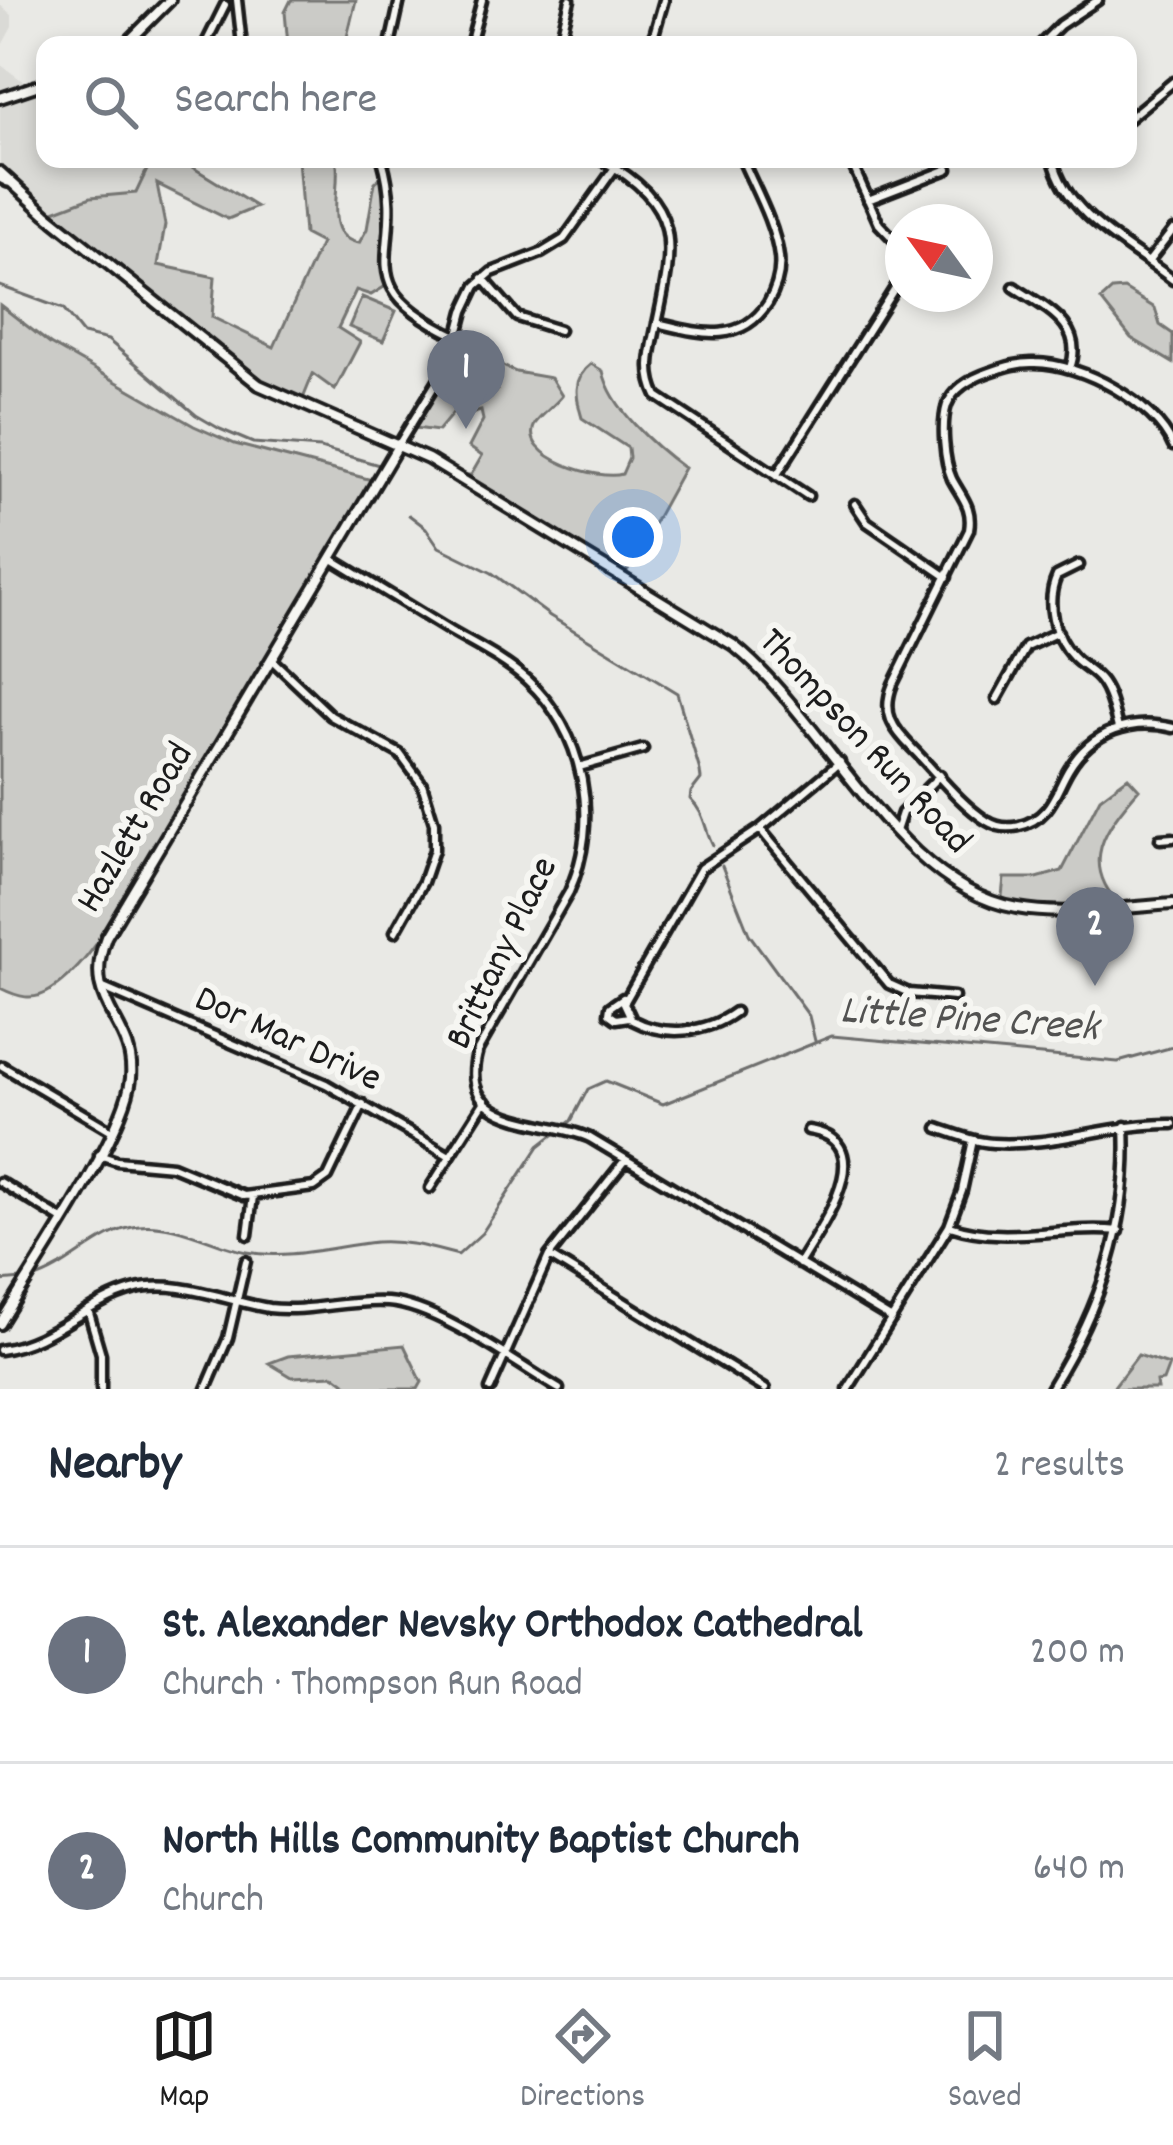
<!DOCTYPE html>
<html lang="en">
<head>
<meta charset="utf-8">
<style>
	:root { --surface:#fff; --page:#f6f6f7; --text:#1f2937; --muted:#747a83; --line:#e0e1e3; --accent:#1c1c1c }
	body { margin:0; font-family:Dekko,sans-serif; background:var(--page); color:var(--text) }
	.compass { position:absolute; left:885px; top:204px; width:108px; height:108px; border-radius:50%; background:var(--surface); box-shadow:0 6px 18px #0003; rotate:303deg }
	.you { position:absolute; left:633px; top:537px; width:42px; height:42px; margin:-30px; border:9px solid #fff; border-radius:50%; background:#1a73e8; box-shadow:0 0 0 18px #1a73e833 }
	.badge { display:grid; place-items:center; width:78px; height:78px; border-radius:50%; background:var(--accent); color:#fff; font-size:39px; font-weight:700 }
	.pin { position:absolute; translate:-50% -99px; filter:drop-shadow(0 3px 6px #0008) }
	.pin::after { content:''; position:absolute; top:63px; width:42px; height:36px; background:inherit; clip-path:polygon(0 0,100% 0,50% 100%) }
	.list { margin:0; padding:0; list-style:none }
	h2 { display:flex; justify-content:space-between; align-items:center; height:156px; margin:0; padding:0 48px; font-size:51px }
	h2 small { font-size:39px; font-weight:400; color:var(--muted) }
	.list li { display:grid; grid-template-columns:78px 1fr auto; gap:36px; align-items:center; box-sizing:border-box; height:216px; padding:0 48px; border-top:3px solid var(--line) }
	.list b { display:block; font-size:45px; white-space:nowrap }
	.list p { margin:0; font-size:39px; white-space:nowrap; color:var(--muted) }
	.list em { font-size:39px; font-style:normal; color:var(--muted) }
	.icon { flex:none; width:66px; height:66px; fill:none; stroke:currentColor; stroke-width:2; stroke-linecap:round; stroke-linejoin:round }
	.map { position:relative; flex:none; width:1173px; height:1389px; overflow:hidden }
	.search { position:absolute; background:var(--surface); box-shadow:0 6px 18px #0003; left:36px; right:36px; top:36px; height:132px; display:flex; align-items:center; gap:30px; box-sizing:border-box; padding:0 42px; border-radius:24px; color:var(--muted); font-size:45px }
	.sheet { height:588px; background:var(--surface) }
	nav { display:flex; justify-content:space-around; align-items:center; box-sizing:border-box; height:168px; border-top:3px solid var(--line); background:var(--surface); font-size:33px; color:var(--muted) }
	nav a { display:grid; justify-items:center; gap:6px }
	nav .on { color:var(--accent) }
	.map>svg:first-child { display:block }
</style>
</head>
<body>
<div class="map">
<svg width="1173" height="1389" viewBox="0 0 1173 1389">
	<rect width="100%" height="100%" fill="#e9e9e5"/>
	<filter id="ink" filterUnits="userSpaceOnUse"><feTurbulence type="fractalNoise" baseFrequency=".00833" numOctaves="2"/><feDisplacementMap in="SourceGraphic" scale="24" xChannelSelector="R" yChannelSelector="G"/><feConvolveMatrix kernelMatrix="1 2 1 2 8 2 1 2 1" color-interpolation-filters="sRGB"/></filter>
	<g filter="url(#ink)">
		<path fill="#dadad6" d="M0,5L12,15V27L0,49L1,65L31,87L45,83V159H152L136,193L91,197L46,214L0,172Z"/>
		<path fill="#cbcbc7" stroke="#747472" stroke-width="3" d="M291,0H356L345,45H288L285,12Z
			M152,159H179L257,207L228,219L157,184L165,225L158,265L215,277L212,317L274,347L321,243L304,234L298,159H336C343,186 320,237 359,243L367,229L375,182L386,173C396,210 386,246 389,284L371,295L356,290L338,328L360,342L335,390L313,374L300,406L259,385L46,214L91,197L136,193Z
			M1124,289L1155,308L1160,325L1173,334V363L1131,338L1101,300L1112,290Z
			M362,297L396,311L383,341L349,327Z
			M0,305L50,344L194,426L235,444L372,480C301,608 226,734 148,858C121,901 95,962 51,990C33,1002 18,997 0,988Z
			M461,337L477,354L516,372L551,378L562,396C555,405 540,416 535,424C517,458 602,481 622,474L629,458L628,448L582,418C576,398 572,378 591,364L603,371C611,408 654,446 684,468L624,577L504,503L505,498L467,475H471L482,456L469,447L483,420L481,411L467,415L460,411L477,391L486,401L497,390L488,378L495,365L483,361L480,368L458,349Z
			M455,358L461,359L471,371L472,390L438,431L415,428L413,425Z
			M1128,777L1139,789C1105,828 1078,864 1122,907L1041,911L1001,905L1004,878H1037L1062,871L1100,798Z
			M404,1345L422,1382L418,1389H353L334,1375L292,1377L269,1363L288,1356Z
			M1138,1355L1169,1365L1163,1381L1156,1382L1157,1389H1112Z"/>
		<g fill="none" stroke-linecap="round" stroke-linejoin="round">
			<path stroke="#6d6d6c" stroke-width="3" d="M0,286L63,309L83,334L108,340L196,415L220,429L253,443L320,448L379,465
				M409,515L426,528L439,547L492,573L550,616L677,693L700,771L701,779L691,792L690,799C705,813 704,828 713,845
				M722,866L749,934L809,1016L815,1041
				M32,1279C69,1269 99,1230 139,1226C175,1222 213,1245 247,1252C289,1260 335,1246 376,1242C405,1240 431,1248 458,1255L482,1233L539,1146L571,1121L588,1089L606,1081L663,1104L832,1036L1118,1062L1173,1047
				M0,1281L22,1279"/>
			<g stroke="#1c1c1c" stroke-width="15">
				<path id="street" d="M237,0L242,45
					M205,45L225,5
					M390,45L400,0
					M470,45L482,0
					M559,45L570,0
					M651,45L664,0
					M1040,45L1060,25L1098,0
					M1128,119L1173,82
					M382,159C410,254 341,281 456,336
					M600,159C687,206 673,248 655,333C650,356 646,374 657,396L808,496
					M850,159L879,224L903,249
					M1053,159C1065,215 1131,247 1173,280
					M868,200L948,169
					M1149,261L1173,230
					M483,278L517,317L559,330
					M1014,287C1045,308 1086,325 1070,368
					M657,323C699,333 740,346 768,303C776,289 781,274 779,257C775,224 755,189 742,159
					M399,444L452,357L464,311L476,286L492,272L541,253L564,239L621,159
					M1173,446C1155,403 1081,363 1035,363C1020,362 1005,367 990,372C972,378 954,387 947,405C941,424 944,461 952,479C962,498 973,507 969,530L893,684C881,713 893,729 913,749C936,772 959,803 987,821C1006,833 1031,827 1046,810C1056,798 1061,782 1069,769C1091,732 1131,717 1173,728
					M776,476L903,275
					M855,504L867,522L947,577
					M332,559C371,583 411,607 450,631C476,646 505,660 527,680C585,733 601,821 569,892L478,1050C454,1130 546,1117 590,1138L892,1319
					M1079,565L1057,576C1045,602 1053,637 1073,657C1082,667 1094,671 1102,683C1111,696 1114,713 1118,728
					M273,661L331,716L400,754L422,784L434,823V850L423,882L395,932
					M997,699L1026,647L1058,632
					M579,767L643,749
					M760,829L889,984L909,993L954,997
					M896,831L902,813L940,775
					M1160,839L1173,838
					M101,987L326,1084L448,1155
					M623,998L610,1007L609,1014L616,1019L629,1017
					M735,1012C705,1034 664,1037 632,1020L624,1003L701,868L760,829L840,762
					M2,1066L112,1131
					M938,1128C956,1134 974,1142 993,1143C1053,1147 1112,1123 1173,1124
					M99,1155L117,1161L172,1166L244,1196L314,1187L328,1177L363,1104
					M0,1182L61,1219
					M430,1188L485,1101
					M950,1226C1006,1245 1061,1225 1119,1231
					M248,1235L253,1196
					M549,1256L765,1389
					M799,1264C818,1231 885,1141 808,1130
					M89,1313L101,1354V1389
					M0,1350C51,1343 85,1303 133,1290C177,1278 225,1301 269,1308C309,1313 348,1299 388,1302C438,1306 514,1362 559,1389
					M206,1389L228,1338L246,1261
					M490,1389L549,1256L625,1160
					M848,1389L949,1226L962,1191L973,1140
					M1050,1389C1101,1307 1130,1223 1125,1126"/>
			</g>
			<g stroke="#1c1c1c" stroke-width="16">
				<path id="secondary" d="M125,45L170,0
					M0,98L45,83
					M0,172L46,214L259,385L428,459L733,645C827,720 897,887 1017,908C1067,917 1123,907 1173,904
					M0,1324C32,1270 126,1133 131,1078C136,1020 80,1006 106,937L399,444"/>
			</g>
			<g stroke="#1c1c1c" stroke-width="18">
				<path id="primary" d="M0,177L8,181"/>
			</g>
			<use href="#street" stroke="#f6f6f2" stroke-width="6"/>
			<use href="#secondary" stroke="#f6f6f2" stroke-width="8"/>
			<use href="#primary" stroke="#f6f6f2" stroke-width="9"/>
		</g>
	</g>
	<g text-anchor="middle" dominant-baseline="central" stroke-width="12" stroke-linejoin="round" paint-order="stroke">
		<g font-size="39" fill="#1c1c1c" stroke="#f6f6f2">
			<text transform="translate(863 743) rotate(47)">Thompson Run Road</text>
			<text transform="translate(137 829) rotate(-59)">Hazlett Road</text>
			<text transform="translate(504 954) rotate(-64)">Brittany Place</text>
			<text transform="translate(287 1041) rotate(25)">Dor Mar Drive</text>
		</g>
		<g font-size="42" font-style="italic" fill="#525251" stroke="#f6f6f2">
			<text transform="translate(969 1022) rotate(4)">Little Pine Creek</text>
		</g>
	</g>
</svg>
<svg class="compass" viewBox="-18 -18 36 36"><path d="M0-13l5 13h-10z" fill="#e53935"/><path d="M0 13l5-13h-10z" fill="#747a83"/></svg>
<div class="you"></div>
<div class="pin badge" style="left:466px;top:429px;background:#6b7280">1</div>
<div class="pin badge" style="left:1095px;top:986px;background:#6b7280">2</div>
<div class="search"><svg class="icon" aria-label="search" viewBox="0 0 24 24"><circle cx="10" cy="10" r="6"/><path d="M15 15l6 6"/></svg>Search here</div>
</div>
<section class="sheet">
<h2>Nearby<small>2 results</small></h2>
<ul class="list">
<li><span class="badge" style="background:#6b7280">1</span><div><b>St. Alexander Nevsky Orthodox Cathedral</b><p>Church · Thompson Run Road</p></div><em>200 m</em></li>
<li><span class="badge" style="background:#6b7280">2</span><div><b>North Hills Community Baptist Church</b><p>Church</p></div><em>640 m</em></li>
</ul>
</section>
<nav>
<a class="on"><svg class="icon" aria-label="map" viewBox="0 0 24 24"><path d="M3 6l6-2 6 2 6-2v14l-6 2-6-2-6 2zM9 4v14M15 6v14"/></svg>Map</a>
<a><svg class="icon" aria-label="directions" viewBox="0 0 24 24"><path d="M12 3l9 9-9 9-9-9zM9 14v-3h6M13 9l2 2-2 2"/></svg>Directions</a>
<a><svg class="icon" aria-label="saved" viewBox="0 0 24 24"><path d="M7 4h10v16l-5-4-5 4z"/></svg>Saved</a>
</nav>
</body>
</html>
